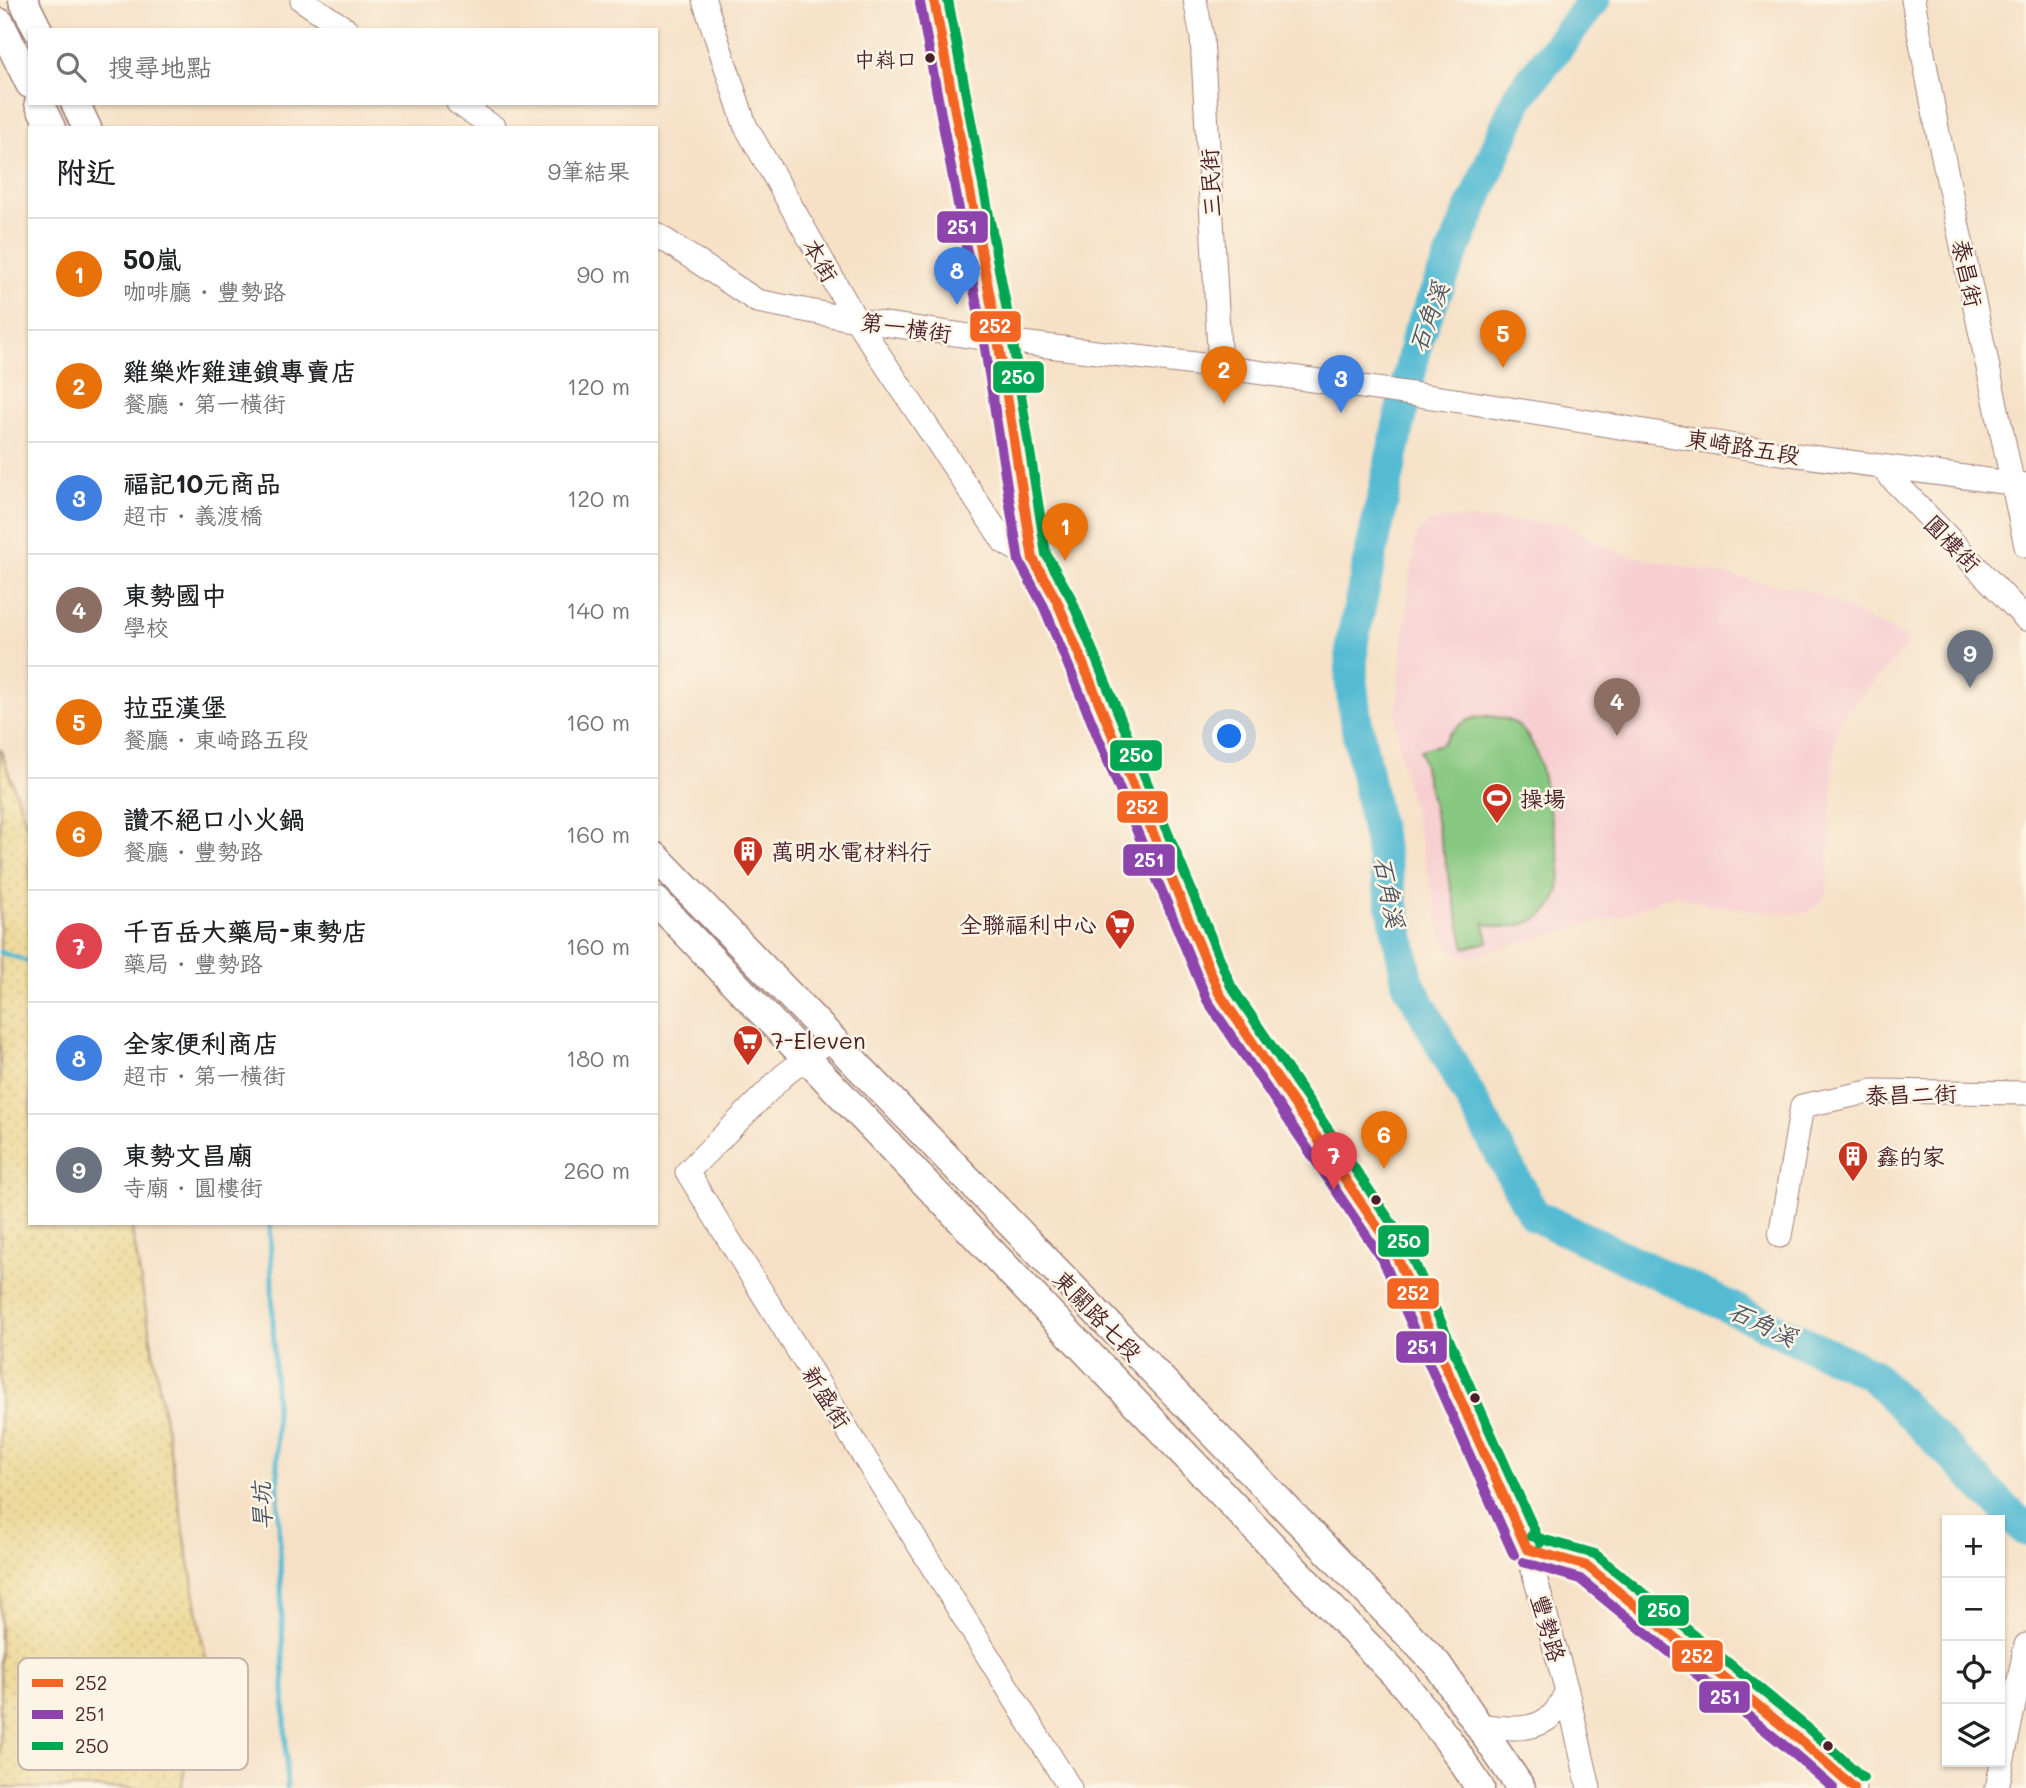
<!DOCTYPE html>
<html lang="zh-TW">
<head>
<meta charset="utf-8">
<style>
	:root { --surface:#fff; --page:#f6f6f6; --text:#202124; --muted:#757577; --line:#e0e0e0; --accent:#c8321e }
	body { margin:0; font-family:Mali,"LXGW WenKai TC",sans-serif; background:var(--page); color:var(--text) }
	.controls { position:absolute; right:21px; bottom:21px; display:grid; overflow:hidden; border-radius:0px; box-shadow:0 2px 5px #0004 }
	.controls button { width:63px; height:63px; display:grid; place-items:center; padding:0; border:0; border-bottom:2px solid var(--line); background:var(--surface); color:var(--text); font:35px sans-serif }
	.you { position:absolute; left:1230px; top:737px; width:24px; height:24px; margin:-18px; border:5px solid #fff; border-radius:50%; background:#1a73e8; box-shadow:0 0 0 10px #1a73e833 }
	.badge { display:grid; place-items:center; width:46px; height:46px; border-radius:50%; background:var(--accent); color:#fff; font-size:23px; font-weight:700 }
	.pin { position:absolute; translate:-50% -58px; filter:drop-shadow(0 2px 4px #0008) }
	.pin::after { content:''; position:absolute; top:37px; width:24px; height:21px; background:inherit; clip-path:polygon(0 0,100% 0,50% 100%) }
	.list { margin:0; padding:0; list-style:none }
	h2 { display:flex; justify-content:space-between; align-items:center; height:91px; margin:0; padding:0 28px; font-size:30px }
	h2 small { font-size:23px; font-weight:400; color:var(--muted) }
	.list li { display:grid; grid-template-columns:46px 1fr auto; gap:21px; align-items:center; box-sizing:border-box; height:112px; padding:0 28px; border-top:2px solid var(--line) }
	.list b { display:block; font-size:26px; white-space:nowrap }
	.list p { margin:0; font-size:23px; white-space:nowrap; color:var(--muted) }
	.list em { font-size:23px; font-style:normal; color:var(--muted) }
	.icon { flex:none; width:38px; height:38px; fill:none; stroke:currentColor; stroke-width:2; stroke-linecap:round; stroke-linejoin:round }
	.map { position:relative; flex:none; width:2026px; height:1788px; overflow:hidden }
	.search { position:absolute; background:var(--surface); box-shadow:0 2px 5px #0004; left:28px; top:28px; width:630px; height:77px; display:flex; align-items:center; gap:18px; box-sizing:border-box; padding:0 24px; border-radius:0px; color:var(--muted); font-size:26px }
	.panel { position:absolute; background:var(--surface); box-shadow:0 2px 5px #0004; left:28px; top:126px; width:630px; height:1099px; border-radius:0px }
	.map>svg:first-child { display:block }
</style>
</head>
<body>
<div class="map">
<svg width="2026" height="1788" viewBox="0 0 2026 1788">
	<defs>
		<pattern id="sand-dots" width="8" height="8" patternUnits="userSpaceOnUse" patternTransform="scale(1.75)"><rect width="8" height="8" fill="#eeda9e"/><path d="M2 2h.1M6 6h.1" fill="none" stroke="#cebb88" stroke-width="1.8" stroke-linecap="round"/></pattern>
	</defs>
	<rect width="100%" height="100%" fill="#fcf5e5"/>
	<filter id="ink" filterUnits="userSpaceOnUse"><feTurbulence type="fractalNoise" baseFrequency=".0143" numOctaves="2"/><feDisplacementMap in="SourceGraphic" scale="14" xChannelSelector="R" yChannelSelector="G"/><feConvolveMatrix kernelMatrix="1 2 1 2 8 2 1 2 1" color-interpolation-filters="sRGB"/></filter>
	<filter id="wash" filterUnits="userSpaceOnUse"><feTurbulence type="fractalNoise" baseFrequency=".00686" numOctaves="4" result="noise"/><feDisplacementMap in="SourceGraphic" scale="28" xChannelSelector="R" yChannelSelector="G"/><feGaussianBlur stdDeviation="1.57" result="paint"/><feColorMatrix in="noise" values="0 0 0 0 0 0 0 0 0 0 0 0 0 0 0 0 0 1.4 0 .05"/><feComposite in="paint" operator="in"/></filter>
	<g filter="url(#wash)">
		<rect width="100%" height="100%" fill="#f6e1c7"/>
		<path fill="#f7cfd1" d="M1449,519L1561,523L1625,555L1812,592L1905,636L1908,640L1907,645L1904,650L1846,712L1838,726L1835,741L1828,877L1827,892L1820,903L1807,912L1789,914L1713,905L1675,895L1665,897L1621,916L1476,955L1464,956L1452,951L1445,942L1441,931L1399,749L1396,722L1399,676L1414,545L1417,534L1425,525L1436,520Z"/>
		<path fill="#87c880" stroke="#687456" stroke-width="2" d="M1487,716C1502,717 1516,720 1525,733C1541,752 1543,781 1548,805C1556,844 1580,906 1527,923C1512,928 1498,929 1484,923L1488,942L1465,948L1420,750L1442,744C1453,727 1467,717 1487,716Z"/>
		<path fill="url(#sand-dots)" stroke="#9c7c64" stroke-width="2" d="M0,748L30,834V1223H131L206,1661L181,1788H0Z"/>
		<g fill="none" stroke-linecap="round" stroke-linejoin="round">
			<path stroke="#55bbd3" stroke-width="5" d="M0,952L30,962
				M270,1223L287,1788"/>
			<path stroke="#55bbd3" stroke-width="33" d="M1594,0L1519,96L1418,335L1352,642L1351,681L1355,716L1408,983L1534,1215L1871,1374L2026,1530"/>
		</g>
	</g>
	<g filter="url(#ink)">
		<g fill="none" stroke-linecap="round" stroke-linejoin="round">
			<g stroke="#a08079" stroke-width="25">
				<path id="minor" d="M302,0L347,30
					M704,0L745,125L856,320L1004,542L1033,559
					M934,0L998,340L1033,559L1057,601L1219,993L1395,1253L1527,1549L1567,1691L1589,1788
					M1195,0L1202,37L1220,367
					M1913,0L1938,133L2026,546
					M458,103L495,128
					M656,234L757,301L856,320L998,340L1220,367L1461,401L1766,451L2026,485
					M1881,467L2026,619
					M830,1039L783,1076L687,1172L1070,1788
					M1780,1236L1802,1106L1873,1091L2026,1093
					M1527,1549L1587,1566L1800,1740L1854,1788
					M1479,1725C1503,1728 1537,1734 1555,1712C1560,1706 1563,1698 1567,1691
					M1997,1788L2026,1645"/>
			</g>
			<g stroke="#a08079" stroke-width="31">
				<path id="major" d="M23,0L38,30
					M0,23L30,84
					M39,103L51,128
					M75,103L87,128
					M656,857L1437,1664L1521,1788
					M656,901L1404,1684L1448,1740L1480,1788"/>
			</g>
			<use href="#minor" stroke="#fff" stroke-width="23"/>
			<use href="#major" stroke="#fff" stroke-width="28"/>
			<g stroke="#fcf5e5" stroke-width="16">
				<path id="bus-1" d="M934,0L998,340L1033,559L1057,601L1219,993L1395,1253L1527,1549
					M1527,1549L1587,1566L1800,1740L1854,1788"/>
			</g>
			<g stroke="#fcf5e5" stroke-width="16">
				<path id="bus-2" d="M920,3L984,342L1019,561L1044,607L1207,1000L1383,1260L1514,1555
					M1523,1562L1580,1579L1791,1751L1833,1788"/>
			</g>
			<g stroke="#fcf5e5" stroke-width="16">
				<path id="bus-3" d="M948,0L1012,337L1046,554L1070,596L1231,986L1407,1246L1540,1543
					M1531,1536L1595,1554L1809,1729L1863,1778"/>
			</g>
			<use href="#bus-1" stroke="#f26522" stroke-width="10"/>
			<use href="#bus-2" stroke="#8e44ad" stroke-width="10"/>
			<use href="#bus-3" stroke="#00a651" stroke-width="10"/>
		</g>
	</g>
	<defs>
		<g id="stadium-pin" transform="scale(1.575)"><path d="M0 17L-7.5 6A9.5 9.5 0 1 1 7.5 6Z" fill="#c8321e" stroke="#fcf5e5"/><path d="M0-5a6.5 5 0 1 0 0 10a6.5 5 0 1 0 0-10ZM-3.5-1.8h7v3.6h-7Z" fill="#fff"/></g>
		<g id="building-pin" transform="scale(1.575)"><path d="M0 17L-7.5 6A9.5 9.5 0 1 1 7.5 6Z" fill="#c8321e" stroke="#fcf5e5"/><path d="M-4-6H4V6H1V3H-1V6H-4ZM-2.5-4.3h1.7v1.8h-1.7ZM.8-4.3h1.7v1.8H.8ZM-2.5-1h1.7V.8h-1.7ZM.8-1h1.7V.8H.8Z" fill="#fff"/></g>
		<g id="supermarket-pin" transform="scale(1.575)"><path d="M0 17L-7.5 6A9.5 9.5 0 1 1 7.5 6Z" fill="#c8321e" stroke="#fcf5e5"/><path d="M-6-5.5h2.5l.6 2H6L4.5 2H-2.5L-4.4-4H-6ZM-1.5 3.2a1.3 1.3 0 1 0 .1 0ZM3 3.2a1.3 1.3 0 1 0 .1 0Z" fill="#fff"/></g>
	</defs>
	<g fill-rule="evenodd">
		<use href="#stadium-pin" x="1497" y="798"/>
		<use href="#building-pin" x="748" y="851"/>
		<use href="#supermarket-pin" x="1120" y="924"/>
		<use href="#supermarket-pin" x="748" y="1040"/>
		<use href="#building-pin" x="1853" y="1156"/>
	</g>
	<g fill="#4a1f2b" stroke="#fcf5e5" stroke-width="2.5">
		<circle cx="930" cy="58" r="6"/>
		<circle cx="1376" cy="1200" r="6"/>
		<circle cx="1475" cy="1398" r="6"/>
		<circle cx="1828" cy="1746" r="6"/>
	</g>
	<g text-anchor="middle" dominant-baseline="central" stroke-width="5" stroke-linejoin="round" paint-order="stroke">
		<g font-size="21" fill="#4a1f2b" stroke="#fcf5e5" text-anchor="end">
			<text x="917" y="58">中嵙口</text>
		</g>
		<g font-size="23" fill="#4a1f2b" stroke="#fcf5e5">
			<text transform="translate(1210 183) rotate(-93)">三民街</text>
			<text transform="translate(821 260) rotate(60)">本街</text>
			<text transform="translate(1968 273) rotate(78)">泰昌街</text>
			<text transform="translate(906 327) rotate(8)">第一橫街</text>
			<text transform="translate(1743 446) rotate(9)">東崎路五段</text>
			<text transform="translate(1953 543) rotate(46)">圓樓街</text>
			<text transform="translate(1911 1094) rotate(-2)">泰昌二街</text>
			<text transform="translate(1098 1315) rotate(46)">東關路七段</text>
			<text transform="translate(827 1397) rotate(58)">新盛街</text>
			<text transform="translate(1549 1628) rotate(74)">豐勢路</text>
		</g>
		<g font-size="23" fill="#4a1f2b" stroke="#fcf5e5" text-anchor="start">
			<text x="1520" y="798">操場</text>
			<text x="771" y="851">萬明水電材料行</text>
			<text x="1097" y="924" text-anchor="end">全聯福利中心</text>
			<text x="771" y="1040">7-Eleven</text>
			<text x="1876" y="1156">鑫的家</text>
		</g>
		<g font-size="24" font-style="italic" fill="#4e5666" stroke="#fcf5e5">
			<text transform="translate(1428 317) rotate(-70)">石角溪</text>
			<text transform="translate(1390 892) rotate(79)">石角溪</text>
			<text transform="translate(1763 1323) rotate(25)">石角溪</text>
			<text transform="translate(261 1506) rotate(-92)">旱坑</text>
		</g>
	</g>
	<rect x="18" y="1658" width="230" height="112" rx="10" fill="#fcf5e5" stroke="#c7b5ad" stroke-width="2"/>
	<rect x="32" y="1679" width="31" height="8" fill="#f26522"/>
	<rect x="32" y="1710" width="31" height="9" fill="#8e44ad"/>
	<rect x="32" y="1742" width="31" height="8" fill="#00a651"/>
	<g font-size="19" fill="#4a1f2b">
		<text x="75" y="1690">252</text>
		<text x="75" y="1721">251</text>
		<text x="75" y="1753">250</text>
	</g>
	<g stroke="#fcf5e5" stroke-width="2.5">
		<rect x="936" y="210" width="53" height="34" rx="7" fill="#8e44ad"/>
		<rect x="969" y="310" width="53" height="33" rx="7" fill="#f26522"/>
		<rect x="992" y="360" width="53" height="34" rx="7" fill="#00a651"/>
		<rect x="1109" y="739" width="54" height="33" rx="7" fill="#00a651"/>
		<rect x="1116" y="790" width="53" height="34" rx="7" fill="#f26522"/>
		<rect x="1122" y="843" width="54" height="34" rx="7" fill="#8e44ad"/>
		<rect x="1377" y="1224" width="53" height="34" rx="7" fill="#00a651"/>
		<rect x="1386" y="1277" width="54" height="33" rx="7" fill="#f26522"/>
		<rect x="1395" y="1330" width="53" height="34" rx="7" fill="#8e44ad"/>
		<rect x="1637" y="1594" width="53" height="33" rx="7" fill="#00a651"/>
		<rect x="1671" y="1639" width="53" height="34" rx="7" fill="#f26522"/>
		<rect x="1698" y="1680" width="53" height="34" rx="7" fill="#8e44ad"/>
	</g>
	<g font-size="19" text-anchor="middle" font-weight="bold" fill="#fff">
		<text x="962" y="234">251</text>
		<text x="995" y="333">252</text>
		<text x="1018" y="384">250</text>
		<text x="1136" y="762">250</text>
		<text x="1142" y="814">252</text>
		<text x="1149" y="867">251</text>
		<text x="1404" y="1248">250</text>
		<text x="1413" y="1300">252</text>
		<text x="1422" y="1354">251</text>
		<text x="1664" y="1617">250</text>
		<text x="1697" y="1663">252</text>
		<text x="1725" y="1704">251</text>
	</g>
</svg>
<div class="controls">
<button>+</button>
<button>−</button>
<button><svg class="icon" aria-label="locate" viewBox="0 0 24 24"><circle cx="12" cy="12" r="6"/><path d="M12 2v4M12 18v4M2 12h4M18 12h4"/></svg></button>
<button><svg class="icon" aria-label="layers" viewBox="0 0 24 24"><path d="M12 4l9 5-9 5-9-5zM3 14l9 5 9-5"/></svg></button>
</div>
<div class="you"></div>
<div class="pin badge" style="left:1065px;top:561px;background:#e8710a">1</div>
<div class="pin badge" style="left:1224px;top:404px;background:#e8710a">2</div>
<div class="pin badge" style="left:1341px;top:413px;background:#3f7fe0">3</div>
<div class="pin badge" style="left:1617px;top:736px;background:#8d6e63">4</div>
<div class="pin badge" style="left:1503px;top:368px;background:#e8710a">5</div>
<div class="pin badge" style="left:1384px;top:1169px;background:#e8710a">6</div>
<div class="pin badge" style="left:1334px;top:1190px;background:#e0444e">7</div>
<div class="pin badge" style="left:957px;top:305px;background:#3f7fe0">8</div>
<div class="pin badge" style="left:1970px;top:688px;background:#6b7280">9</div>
<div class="search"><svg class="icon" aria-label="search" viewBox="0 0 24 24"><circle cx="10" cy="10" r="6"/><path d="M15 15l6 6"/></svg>搜尋地點</div>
<section class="panel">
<h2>附近<small>9筆結果</small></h2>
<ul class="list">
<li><span class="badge" style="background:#e8710a">1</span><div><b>50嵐</b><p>咖啡廳 · 豐勢路</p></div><em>90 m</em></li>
<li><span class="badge" style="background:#e8710a">2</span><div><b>雞樂炸雞連鎖專賣店</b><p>餐廳 · 第一橫街</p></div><em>120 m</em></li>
<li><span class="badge" style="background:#3f7fe0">3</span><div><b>福記10元商品</b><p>超市 · 義渡橋</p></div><em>120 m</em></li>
<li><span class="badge" style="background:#8d6e63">4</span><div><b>東勢國中</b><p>學校</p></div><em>140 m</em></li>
<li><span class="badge" style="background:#e8710a">5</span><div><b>拉亞漢堡</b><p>餐廳 · 東崎路五段</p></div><em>160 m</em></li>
<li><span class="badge" style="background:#e8710a">6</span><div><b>讚不絕口小火鍋</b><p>餐廳 · 豐勢路</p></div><em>160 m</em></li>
<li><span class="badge" style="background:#e0444e">7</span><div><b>千百岳大藥局-東勢店</b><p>藥局 · 豐勢路</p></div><em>160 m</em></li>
<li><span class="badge" style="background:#3f7fe0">8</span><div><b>全家便利商店</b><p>超市 · 第一橫街</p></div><em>180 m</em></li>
<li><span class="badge" style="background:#6b7280">9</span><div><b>東勢文昌廟</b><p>寺廟 · 圓樓街</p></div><em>260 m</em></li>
</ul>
</section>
</div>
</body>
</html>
